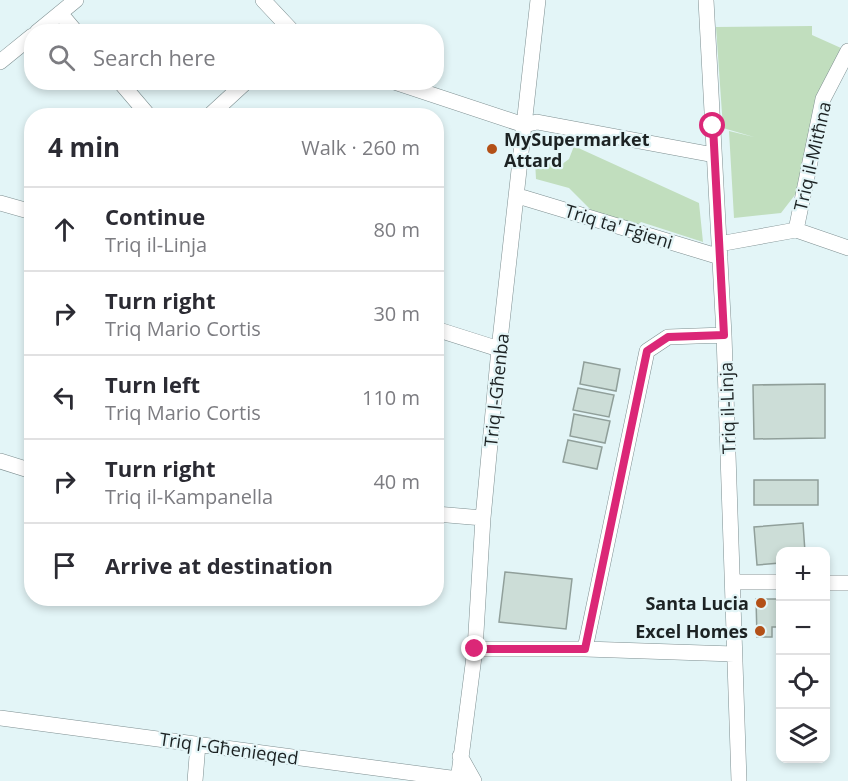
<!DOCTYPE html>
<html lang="en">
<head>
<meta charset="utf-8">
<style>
	:root { --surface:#fff; --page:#f2f2f3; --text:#2b2b33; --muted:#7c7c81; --line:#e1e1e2 }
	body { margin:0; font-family:"Open Sans",sans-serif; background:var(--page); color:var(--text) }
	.controls { position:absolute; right:18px; bottom:18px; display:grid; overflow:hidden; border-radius:12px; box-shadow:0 3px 9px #0003 }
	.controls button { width:54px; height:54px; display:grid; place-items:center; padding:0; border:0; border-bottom:2px solid var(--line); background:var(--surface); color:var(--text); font:30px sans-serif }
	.stop { position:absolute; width:18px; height:18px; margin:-14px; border:4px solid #db2777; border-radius:50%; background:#fff }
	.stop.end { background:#db2777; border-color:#fff; box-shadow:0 2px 6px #0008 }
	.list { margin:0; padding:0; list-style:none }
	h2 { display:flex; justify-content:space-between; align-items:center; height:78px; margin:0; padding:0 24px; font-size:26px }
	h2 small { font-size:20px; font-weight:400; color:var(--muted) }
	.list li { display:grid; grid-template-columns:39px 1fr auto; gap:18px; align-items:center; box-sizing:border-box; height:84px; padding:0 24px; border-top:2px solid var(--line) }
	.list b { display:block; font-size:22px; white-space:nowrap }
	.list p { margin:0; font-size:20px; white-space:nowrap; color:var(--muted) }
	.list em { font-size:20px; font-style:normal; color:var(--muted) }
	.icon { flex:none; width:33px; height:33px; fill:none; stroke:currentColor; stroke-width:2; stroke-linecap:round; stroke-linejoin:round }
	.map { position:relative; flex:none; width:848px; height:781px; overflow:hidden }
	.search { position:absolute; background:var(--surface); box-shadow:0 3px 9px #0003; left:24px; top:24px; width:420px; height:66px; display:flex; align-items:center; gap:15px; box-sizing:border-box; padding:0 21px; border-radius:24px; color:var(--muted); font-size:22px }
	.panel { position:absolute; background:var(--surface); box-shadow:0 3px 9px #0003; left:24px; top:108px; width:420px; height:498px; border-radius:24px }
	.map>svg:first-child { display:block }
</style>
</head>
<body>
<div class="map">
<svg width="848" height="781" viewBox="0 0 848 781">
	<rect width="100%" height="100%" fill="#e3f5f7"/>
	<path fill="#c1debe" d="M812,26V35L841,48L820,101L798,191L781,213L734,218L729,131L754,137L723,128L716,27Z
		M574,146L699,203L703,242L641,222L631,231L599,218L569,188L536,179L535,161L561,165L569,159Z"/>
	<path fill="#ccddd7" stroke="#909f9a" stroke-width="1.5" d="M584,362L620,369L616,391L580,384Z
		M825,384V438L754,439L753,385Z
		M578,388L614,395L609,417L573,410Z
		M574,414L610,421L605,443L570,436Z
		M568,440L602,447L597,469L563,462Z
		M754,480H818V505H754Z
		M803,523L805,552H780V563L757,565L754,527Z
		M505,572L572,579L566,629L499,622Z
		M756,599H780V627H772V637H757Z"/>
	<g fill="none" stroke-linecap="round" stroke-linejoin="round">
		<g stroke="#7e8f91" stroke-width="16">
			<path id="street" d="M263,0L293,32
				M706,0L724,335L739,781
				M60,13L76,32
				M37,32L76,0
				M0,62L32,36
				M120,82L149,116
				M394,82L524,125L537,122L714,155
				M209,116L246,82
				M518,196L720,257
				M0,203L32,212
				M796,230L823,99L848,51
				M719,244L796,230L848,248
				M436,329L499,349
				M0,461L32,471
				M436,514L483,518
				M733,582H780
				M826,583H848
				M475,649H585L734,654
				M585,649L647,351L668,337L724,335
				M0,718L458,779
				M460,756L474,781
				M195,781L198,744
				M458,781L475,649L483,518L499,349L538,0"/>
		</g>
		<use href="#street" stroke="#fff" stroke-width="15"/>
	</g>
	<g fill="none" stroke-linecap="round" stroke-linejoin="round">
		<path stroke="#db2777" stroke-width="8" d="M475,649H585L647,351L668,337L724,335L713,126"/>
	</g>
	<g fill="#b35017" stroke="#e3f5f7" stroke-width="2">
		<circle cx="492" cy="149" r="6"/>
		<circle cx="761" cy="603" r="6"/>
		<circle cx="760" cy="631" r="6"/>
	</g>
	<g text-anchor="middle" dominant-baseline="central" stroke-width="4.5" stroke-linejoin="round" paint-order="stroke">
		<g font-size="18" font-weight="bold" fill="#1c2223" stroke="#e3f5f7" text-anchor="end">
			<text x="504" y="139" text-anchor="start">MySupermarket<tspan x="504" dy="21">Attard</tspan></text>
			<text x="749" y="603">Santa Lucia</text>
			<text x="748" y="631">Excel Homes</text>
		</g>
		<g font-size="18" fill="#1c2223" stroke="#e3f5f7">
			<text transform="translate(812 156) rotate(-77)">Triq il-Mitħna</text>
			<text transform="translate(619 226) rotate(17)">Triq ta' Fġieni</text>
			<text transform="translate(496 390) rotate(-84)">Triq l-Għenba</text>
			<text transform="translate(727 408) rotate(-92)">Triq il-Linja</text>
			<text transform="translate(229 748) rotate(8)">Triq l-Għenieqed</text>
		</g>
	</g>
</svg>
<div class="controls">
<button>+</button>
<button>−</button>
<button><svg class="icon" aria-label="locate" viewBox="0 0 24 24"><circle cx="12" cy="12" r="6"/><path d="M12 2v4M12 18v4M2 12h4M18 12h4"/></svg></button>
<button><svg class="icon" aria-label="layers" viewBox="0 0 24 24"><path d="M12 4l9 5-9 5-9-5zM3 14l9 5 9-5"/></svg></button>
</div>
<div class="stop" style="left:713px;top:126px"></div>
<div class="stop end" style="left:475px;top:649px"></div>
<div class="search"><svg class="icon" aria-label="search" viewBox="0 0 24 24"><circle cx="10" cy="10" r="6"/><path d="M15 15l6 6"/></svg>Search here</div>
<section class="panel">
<h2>4 min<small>Walk · 260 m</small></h2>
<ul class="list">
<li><svg class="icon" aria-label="ahead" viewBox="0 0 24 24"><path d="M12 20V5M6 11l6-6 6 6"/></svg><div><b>Continue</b><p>Triq il-Linja</p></div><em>80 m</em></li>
<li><svg class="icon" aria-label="right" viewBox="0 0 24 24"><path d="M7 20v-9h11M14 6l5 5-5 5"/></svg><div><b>Turn right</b><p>Triq Mario Cortis</p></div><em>30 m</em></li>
<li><svg class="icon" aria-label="left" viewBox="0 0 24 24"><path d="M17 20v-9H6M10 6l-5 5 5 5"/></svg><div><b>Turn left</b><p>Triq Mario Cortis</p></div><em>110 m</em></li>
<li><svg class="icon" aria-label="right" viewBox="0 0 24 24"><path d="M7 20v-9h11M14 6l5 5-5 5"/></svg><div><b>Turn right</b><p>Triq il-Kampanella</p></div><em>40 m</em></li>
<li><svg class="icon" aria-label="arrive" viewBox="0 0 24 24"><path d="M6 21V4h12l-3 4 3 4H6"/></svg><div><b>Arrive at destination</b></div></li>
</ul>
</section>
</div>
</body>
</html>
